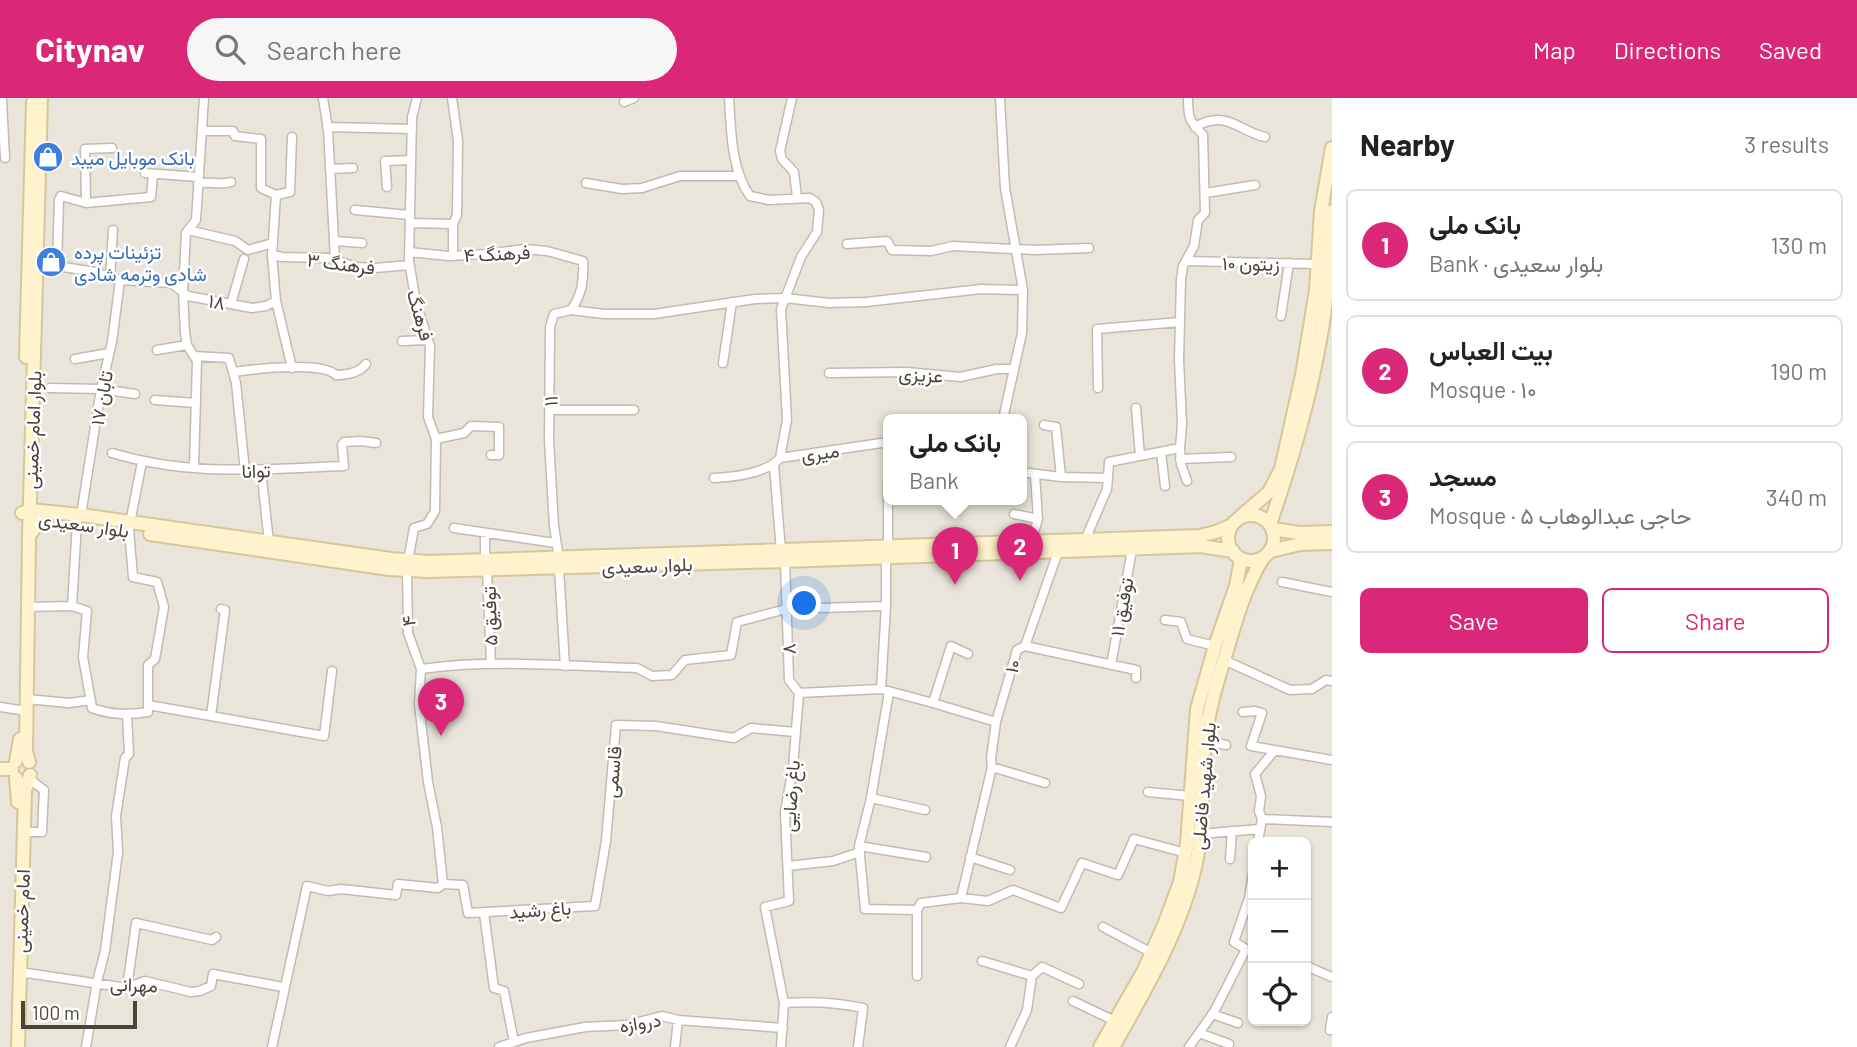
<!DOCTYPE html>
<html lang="en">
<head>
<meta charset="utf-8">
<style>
	:root { --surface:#fff; --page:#f6f6f6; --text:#222; --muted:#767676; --line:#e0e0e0; --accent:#db2777 }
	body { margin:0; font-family:Barlow,Vazirmatn,sans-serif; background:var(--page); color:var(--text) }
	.controls { position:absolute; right:21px; bottom:21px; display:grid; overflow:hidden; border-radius:10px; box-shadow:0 2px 5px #0004 }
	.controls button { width:63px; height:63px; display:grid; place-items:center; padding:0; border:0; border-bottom:2px solid var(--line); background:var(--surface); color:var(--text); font:35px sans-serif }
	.scale { position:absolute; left:21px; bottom:18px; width:116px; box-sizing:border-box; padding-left:7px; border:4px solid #4b4439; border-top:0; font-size:19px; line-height:24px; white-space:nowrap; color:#4b4439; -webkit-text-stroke:5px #fff; paint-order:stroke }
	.you { position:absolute; left:805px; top:506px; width:24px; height:24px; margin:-18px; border:5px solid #fff; border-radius:50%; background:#1a73e8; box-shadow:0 0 0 10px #1a73e833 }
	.badge { display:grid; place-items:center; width:46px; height:46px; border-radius:50%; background:var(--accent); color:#fff; font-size:23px; font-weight:700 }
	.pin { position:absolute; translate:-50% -58px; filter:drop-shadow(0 2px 4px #0008) }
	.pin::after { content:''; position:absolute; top:37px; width:24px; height:21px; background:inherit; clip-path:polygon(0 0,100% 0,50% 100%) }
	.popup { position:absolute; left:883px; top:316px; width:144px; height:91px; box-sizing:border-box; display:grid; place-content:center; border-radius:10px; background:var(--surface); filter:drop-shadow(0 2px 5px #0005); font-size:23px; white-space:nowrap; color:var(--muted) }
	.popup b { font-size:26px; color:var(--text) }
	.popup::after { content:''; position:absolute; left:50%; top:100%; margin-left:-14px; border:14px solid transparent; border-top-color:var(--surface) }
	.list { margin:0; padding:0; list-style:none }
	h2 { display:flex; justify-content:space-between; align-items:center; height:91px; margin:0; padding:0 28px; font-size:30px }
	h2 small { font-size:23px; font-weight:400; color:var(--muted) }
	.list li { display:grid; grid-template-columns:46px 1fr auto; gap:21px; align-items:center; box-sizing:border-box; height:112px; margin:0 14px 14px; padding:0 14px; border:2px solid var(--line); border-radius:10px }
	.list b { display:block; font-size:26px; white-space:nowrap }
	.list p { margin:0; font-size:23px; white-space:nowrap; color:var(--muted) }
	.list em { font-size:23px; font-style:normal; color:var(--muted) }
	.actions { display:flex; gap:14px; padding:21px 28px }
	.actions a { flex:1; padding:16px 0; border:2px solid var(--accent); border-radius:10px; text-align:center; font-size:24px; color:var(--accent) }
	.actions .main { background:var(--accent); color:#fff }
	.icon { flex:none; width:38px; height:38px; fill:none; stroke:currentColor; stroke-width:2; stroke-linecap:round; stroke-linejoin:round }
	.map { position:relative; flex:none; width:1332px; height:949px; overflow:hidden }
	header { display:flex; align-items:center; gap:42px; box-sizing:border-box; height:98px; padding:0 35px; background:var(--accent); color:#fff }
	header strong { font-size:33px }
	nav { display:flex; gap:38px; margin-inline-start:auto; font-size:24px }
	.search { width:490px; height:63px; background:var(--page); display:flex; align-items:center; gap:18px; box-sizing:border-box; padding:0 24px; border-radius:38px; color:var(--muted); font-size:26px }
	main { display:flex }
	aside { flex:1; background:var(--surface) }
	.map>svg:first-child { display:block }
</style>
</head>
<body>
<header>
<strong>Citynav</strong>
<div class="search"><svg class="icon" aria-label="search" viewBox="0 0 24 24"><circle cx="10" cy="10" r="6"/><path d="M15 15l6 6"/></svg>Search here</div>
<nav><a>Map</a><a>Directions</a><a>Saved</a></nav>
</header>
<main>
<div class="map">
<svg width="1332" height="949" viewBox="0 0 1332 949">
	<rect width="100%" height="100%" fill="#f6f3ec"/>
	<path fill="#eae5da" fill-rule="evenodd" d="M0,0H1332V949H0ZM888,321H1021V401H888ZM1253,744H1306V923H1253Z"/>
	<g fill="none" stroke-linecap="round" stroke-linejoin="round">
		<g stroke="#c2bbae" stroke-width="11">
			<path id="street" d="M323,0L328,31L335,161
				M452,0L458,43L457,117L453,126V158
				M729,0C731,31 731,72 750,98L769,102L810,100L816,104L819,112L817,134L801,159L781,211L787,322L780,360
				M792,0L780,53L782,61L794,74L797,99
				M1000,0L1005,90L1023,192L1022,235L1003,321
				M0,2H2L5,60
				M624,4L634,0
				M327,29L412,31
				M1195,29C1227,11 1238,33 1265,39
				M202,33H233L235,38L261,41V90L276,97L272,157L276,203L292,270
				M330,71L353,70
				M145,75L198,79
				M586,85L622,91L642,90L680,78H740
				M198,86C209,82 219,88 231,84
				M387,89L385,63L411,62
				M1206,95L1255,87
				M276,97L290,94L292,39
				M86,105L85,51L112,50
				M355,112L410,117
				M410,125L453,126
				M188,132L235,143L248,152L273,145
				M335,143L362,145
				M847,146L887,143L892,152L931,153L953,148L1035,152L1089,150
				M409,154L448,158L487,156L524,151L547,153L583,163C584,182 582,197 571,212L554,216L550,229L549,342L554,428L559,460
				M272,157L282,159L328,160L357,169L375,170L409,167
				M1186,163L1317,166
				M57,168L59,102L61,98L86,105L151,99L153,76
				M38,169L57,168L95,174L120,182L171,185L188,198L252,210L266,208L276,203
				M110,180L113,132
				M231,206L244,161
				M571,212L604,216H654L755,201L785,200L829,205L866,204L981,191L1023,192
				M1281,218L1289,165
				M402,243L428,242
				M157,252L187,247
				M194,258L229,260L236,285L245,373
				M75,261L109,255
				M723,265L732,204
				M234,274C254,271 322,263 336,277C347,277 359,275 366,266
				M829,275L907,274L960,279L997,271H1013
				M50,290L101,291L135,296
				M1098,290L1097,231L1180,224
				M155,302L196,305
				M1136,310L1140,358
				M551,312H634
				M1044,327L1056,329L1061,379
				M436,341L464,335L471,328L499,329V357H491
				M1161,354L1165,388
				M112,355C191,379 264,371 344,368L342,347L344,344L361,343L376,345
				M1180,361L1231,359
				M774,367L781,453
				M194,370L197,263L187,247L185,235L183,194L186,135L196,122L204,0
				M261,372L269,444
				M1021,374L1061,379L1108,380L1109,364L1180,350
				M714,380C734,379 766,376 780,360L888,344
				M1187,383L1181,366L1180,350L1182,326L1179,262L1181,181L1183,168L1194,148L1198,122L1205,115L1203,37C1189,22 1188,21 1188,0
				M1014,416L1038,421
				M81,417L101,291L112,244L120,182
				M130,425L142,364
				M454,430L555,445
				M1085,442L1107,391L1108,380
				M1031,445L1038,421L1035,377
				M888,450V382
				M485,462V435
				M408,463L414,430L427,426L435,413L436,341L428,319L430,248L416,205L409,163L412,19L417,0
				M559,470L565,568
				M487,472L491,565
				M407,473L408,535L421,571L419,606L428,684L437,729L443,786
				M1282,484L1332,494
				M72,508L77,425
				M28,509L72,508L87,513L83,559L92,610C111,617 127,617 148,614V567L155,561L164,509L157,484L133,479L129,432
				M1165,522L1181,524L1187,541L1215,548
				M1025,548L1136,572V580
				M1224,562L1290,592L1312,591L1326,582L1332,583
				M1111,567L1132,452
				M421,571C492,561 565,568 637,570L652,578L672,577L685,562L731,557L737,524L786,511L886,508
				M881,591L886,508V459
				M889,594L871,700L859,748L865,811L917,812L921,805L961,800
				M799,595L881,591L933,605L951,548L968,556
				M27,601L69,605L91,602
				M933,605L996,624L1017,552L1025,548L1058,454
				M148,607L211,618L225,512L221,511
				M0,609L20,612
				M1243,614L1255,613L1262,615L1251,648L1332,662
				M211,618L324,638L332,573
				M996,624L991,661L992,669L961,800L988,803L1013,792L1061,810L1082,765L1118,777L1134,741L1186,755
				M1205,643L1226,647
				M992,669L1045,685
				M1148,694L1190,698
				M871,700L925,712
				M1262,721L1332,724
				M24,734H42L44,692L29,681
				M1200,736L1260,731
				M1258,744L1262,721L1259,713L1261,698L1255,676L1275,652
				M859,748L926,759
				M970,759L1010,772
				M1230,761L1232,733
				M788,768L833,763L860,754
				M917,812V878
				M484,815L494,890L504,893L514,944
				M1103,829L1152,855
				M982,863L1032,878
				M1306,868L1332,879
				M20,874L127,890L145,883L191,894L200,893L211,888L213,876L283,889
				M127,890L136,825L212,842L216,839
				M1073,903L1115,923
				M784,905C811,903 836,904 863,910L858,949
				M1212,916L1238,925
				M1330,932L1332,919
				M1199,935L1229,946
				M86,949L97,884L105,853L118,754L116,718L125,660L129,656L127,617
				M272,949L307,788L328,793L341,791L396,797L398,786L438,790L443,786L463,787L468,815L595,808L606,743L616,627L656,628L734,640L751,630L795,634
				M499,949L526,940L585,929L627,927L662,918L678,922L783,930
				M675,949L678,922
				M781,949L784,905L765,809L789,803L785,714L793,669L799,595L789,582L785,463
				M1010,949L1027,912L1032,878L1042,869L1079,886
				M1189,949L1214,914L1246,851L1234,844L1249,800L1253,776"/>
		</g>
		<g stroke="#d6c79b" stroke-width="16">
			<path id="secondary" d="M26,259L33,4
				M22,415L30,412L81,417L391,461L428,464L1199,438L1216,434L1232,427
				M1228 440a23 23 0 1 1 46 0a23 23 0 1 1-46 0Z
				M1240,419L1269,394L1281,371L1302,277L1316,192L1321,113L1332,50
				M1270,426C1293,360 1312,294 1323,225C1329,188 1327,150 1332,113
				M1273,431L1299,435L1332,434
				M150,436L389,471L428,473L785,463L1200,448L1233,453
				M29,438L39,424L47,421
				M1271,453L1300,446L1332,445
				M16,663L20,641
				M29,664L26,653L29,439L41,0
				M0,671H12
				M16,680L18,704
				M18,949L25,692L30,677
				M1100,949L1144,872L1164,827L1180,784L1187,746L1197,611L1215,548L1236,488L1241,461
				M1113,949C1146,891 1182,830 1196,765C1204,728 1201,690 1204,653C1207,616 1217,584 1228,549C1237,518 1246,488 1263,460"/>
		</g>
		<use href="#street" stroke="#fff" stroke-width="8"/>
		<use href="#secondary" stroke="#fff3cd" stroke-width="12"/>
	</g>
	<defs>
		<g id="shop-disc" transform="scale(1.575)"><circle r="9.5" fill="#3f7fe0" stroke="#fff"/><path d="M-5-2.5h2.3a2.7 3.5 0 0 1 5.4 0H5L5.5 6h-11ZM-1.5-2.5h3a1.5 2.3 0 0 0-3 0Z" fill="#fff"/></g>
	</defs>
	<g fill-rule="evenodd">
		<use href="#shop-disc" x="48" y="59"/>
		<use href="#shop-disc" x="51" y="164"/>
	</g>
	<g text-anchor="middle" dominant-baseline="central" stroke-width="5" stroke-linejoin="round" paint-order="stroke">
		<g font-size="19" fill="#366cbe" stroke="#fff" text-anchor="start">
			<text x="71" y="59">بانک موبایل میبد</text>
			<text x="74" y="153">تزئینات پرده<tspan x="74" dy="22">شادی وترمه شادی</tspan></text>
		</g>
		<g font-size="19" fill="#4b4439" stroke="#fff">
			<text transform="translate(497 155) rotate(-3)">فرهنگ ۴</text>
			<text transform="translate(341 165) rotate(7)">فرهنگ ۳</text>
			<text transform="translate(1251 165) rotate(1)">زیتون ۱۰</text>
			<text transform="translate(217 203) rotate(10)">۱۸</text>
			<text transform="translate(421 217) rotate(74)">فرهنگ</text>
			<text transform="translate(921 276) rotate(4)">عزیزی</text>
			<text transform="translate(101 300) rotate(-80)">تابان ۱۷</text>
			<text transform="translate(550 303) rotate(-89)">۱۱</text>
			<text transform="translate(32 332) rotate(-88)">بلوار امام خمینی</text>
			<text transform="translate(820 354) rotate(-8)">میری</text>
			<text transform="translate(256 372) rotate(-2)">توانا</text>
			<text transform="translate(84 426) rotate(8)">بلوار سعیدی</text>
			<text transform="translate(647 467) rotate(-2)">بلوار سعیدی</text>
			<text transform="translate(1121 509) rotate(-80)">توفیق ۱۱</text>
			<text transform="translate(489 518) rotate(-92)">توفیق ۵</text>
			<text transform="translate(408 523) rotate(-94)">۴</text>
			<text transform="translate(788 551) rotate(-92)">۸</text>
			<text transform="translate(1012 568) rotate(-74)">۱۰</text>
			<text transform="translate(612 674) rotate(-85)">قاسمی</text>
			<text transform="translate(1203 688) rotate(-85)">بلوار شهید فاضلی</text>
			<text transform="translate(790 698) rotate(-86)">باغ رضایی</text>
			<text transform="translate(540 811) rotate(-4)">باغ رشید</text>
			<text transform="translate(21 813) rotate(-88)">امام خمینی</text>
			<text transform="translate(134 886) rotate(2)">مهرانی</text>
			<text transform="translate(640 924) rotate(-9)">دروازه</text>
		</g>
	</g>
</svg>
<div class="controls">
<button>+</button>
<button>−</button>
<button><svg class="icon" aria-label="locate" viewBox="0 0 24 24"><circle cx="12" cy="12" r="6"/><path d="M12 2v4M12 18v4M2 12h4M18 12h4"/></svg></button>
</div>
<div class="scale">100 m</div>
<div class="you"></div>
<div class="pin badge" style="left:955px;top:487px">1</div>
<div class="popup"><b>بانک ملی</b>Bank</div>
<div class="pin badge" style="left:1020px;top:483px">2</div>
<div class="pin badge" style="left:441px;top:638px">3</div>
</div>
<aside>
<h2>Nearby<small>3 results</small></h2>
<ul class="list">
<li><span class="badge">1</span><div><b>بانک ملی</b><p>Bank · بلوار سعیدی</p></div><em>130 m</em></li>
<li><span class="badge">2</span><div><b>بیت العباس</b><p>Mosque · ۱۰</p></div><em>190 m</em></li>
<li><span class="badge">3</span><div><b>مسجد</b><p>Mosque · حاجی عبدالوهاب ۵</p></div><em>340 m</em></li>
</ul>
<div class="actions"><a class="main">Save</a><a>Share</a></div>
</aside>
</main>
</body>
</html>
